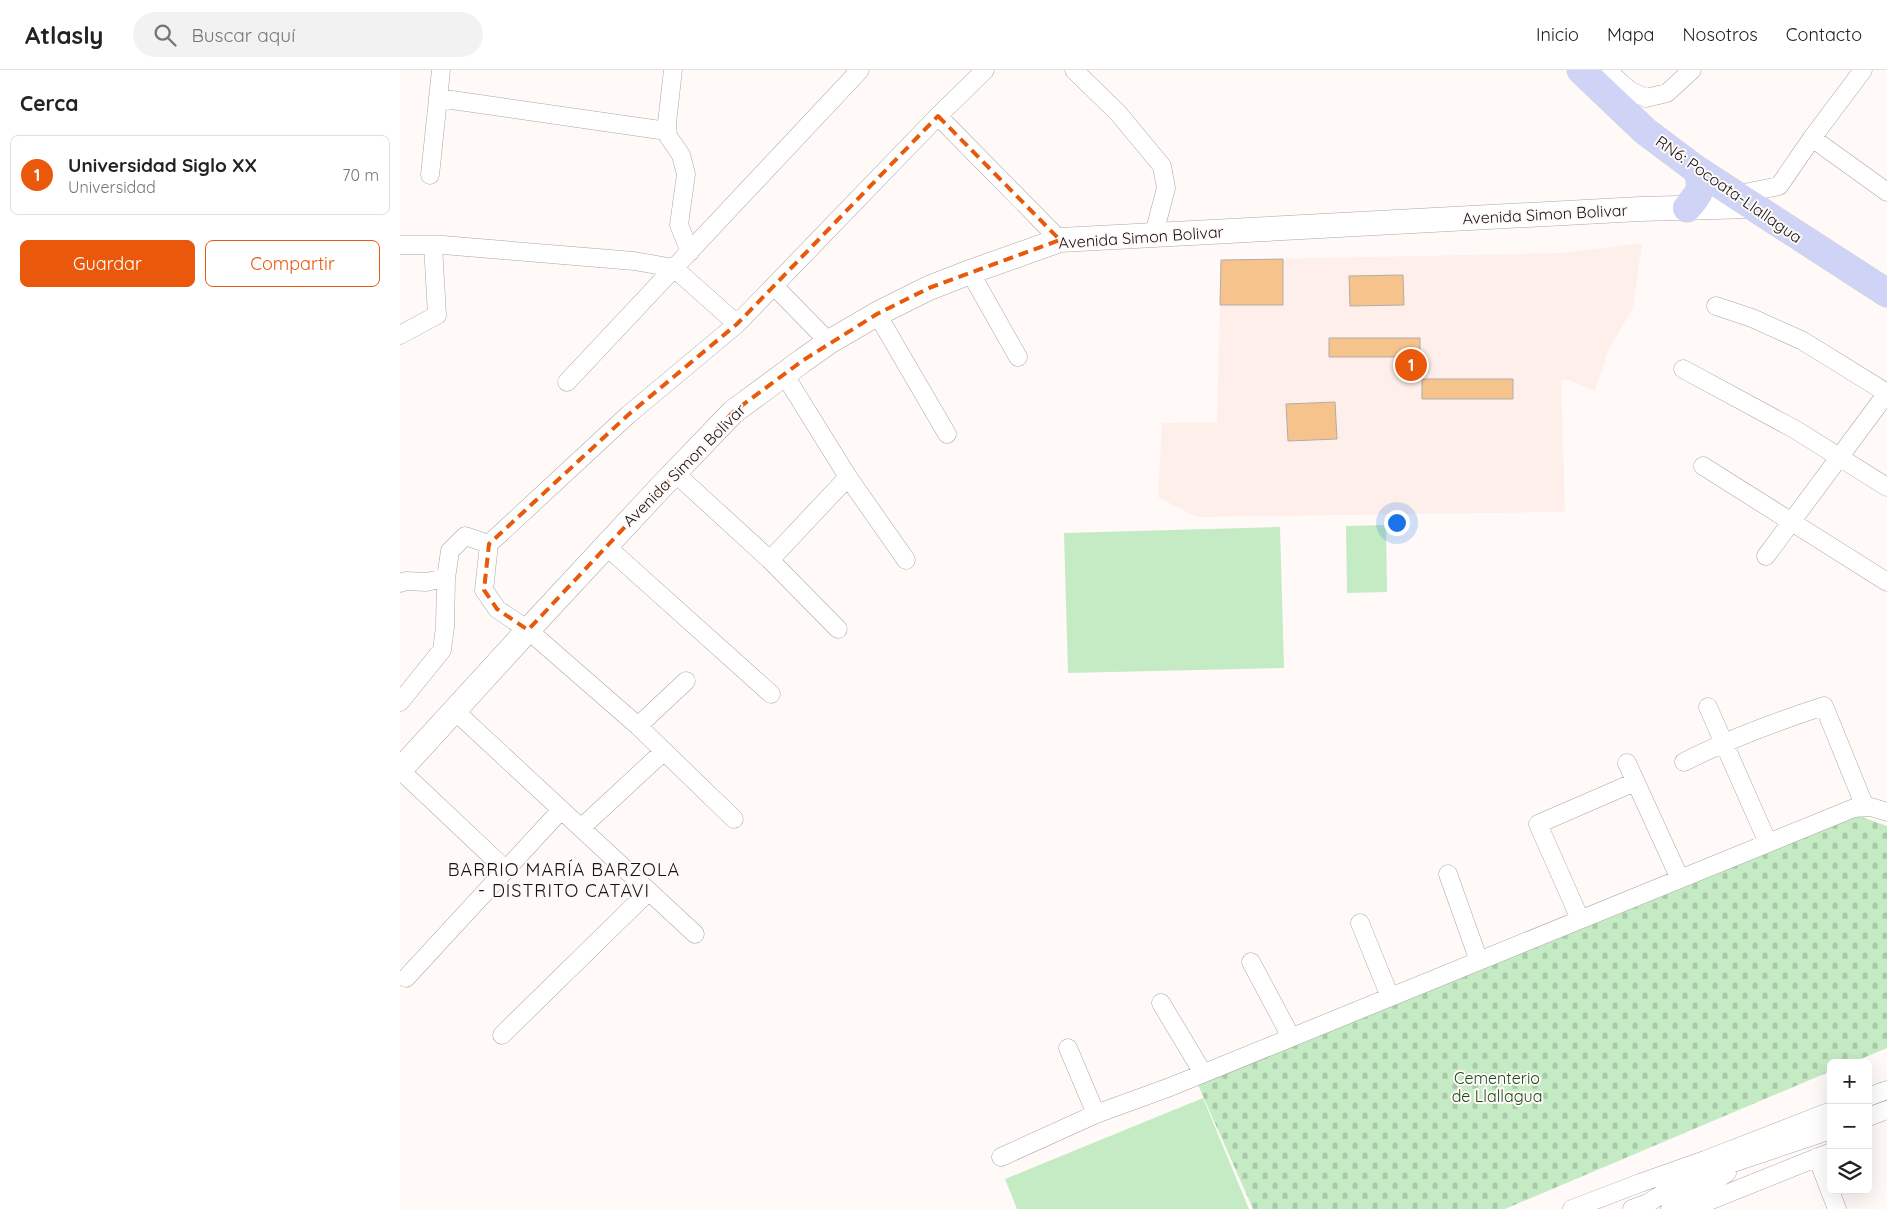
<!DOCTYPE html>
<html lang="es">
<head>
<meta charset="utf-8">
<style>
	:root { --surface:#fff; --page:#f2f2f2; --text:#222; --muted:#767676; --line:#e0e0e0; --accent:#ea580c }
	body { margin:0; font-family:Quicksand,sans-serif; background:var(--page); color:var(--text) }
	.controls { position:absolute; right:15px; bottom:15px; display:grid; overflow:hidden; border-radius:8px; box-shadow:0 5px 20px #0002 }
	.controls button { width:45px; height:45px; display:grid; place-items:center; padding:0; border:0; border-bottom:1px solid var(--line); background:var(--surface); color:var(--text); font:25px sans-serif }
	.you { position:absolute; left:996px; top:452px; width:18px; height:18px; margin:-12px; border:4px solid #fff; border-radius:50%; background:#1a73e8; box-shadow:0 0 0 8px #1a73e833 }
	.badge { display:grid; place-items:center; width:32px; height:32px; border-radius:50%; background:var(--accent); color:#fff; font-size:16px; font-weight:700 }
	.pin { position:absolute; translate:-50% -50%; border:2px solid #fff; box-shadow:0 1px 5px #0006 }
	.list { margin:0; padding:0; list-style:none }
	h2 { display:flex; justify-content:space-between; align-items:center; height:65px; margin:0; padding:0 20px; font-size:21px }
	h2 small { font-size:16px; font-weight:400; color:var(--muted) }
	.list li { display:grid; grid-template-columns:32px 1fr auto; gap:15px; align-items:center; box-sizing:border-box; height:80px; margin:0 10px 10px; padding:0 10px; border:1px solid var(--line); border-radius:8px }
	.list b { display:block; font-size:19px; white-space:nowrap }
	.list p { margin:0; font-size:16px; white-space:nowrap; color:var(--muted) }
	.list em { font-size:16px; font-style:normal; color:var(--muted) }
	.actions { display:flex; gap:10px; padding:15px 20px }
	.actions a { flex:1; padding:11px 0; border:1px solid var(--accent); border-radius:8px; text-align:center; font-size:18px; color:var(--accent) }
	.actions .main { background:var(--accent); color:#fff }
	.icon { flex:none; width:28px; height:28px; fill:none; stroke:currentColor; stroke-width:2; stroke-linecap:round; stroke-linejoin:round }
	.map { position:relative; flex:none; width:1487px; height:1139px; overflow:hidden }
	header { display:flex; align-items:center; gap:30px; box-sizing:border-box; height:70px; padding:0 25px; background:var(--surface); border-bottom:1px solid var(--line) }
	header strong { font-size:24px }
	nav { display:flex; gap:28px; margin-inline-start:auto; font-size:18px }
	.search { width:350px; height:45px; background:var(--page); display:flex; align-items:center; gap:12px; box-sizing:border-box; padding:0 18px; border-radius:28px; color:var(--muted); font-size:19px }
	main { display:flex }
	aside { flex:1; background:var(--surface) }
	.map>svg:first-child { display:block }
</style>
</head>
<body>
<header>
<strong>Atlasly</strong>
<div class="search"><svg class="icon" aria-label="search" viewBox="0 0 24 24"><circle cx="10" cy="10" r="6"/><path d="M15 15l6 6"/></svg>Buscar aquí</div>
<nav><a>Inicio</a><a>Mapa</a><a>Nosotros</a><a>Contacto</a></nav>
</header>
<main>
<aside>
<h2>Cerca<small></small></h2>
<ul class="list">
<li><span class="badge">1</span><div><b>Universidad Siglo XX</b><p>Universidad</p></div><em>70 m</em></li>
</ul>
<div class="actions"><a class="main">Guardar</a><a>Compartir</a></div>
</aside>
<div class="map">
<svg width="1487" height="1139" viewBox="0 0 1487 1139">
	<defs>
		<pattern id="cemetery-stones" width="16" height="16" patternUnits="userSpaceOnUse" patternTransform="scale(1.25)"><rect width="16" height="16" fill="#c4ebc4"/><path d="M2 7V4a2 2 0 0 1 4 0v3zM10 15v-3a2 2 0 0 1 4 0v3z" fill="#a8c9a7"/></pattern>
	</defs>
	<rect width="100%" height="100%" fill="#fffaf8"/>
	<path fill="#feefea" d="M1242,173L1233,238L1208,281L1195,321L1169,310H1161L1165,442L796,447L758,427L762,353L817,352L821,190L1162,183Z"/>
	<path fill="url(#cemetery-stones)" d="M1456,745L1487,756V978L1451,993H1431V1001L1105,1139H853L798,1015Z"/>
	<path fill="#c4ebc4" d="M986,455L987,522L947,523L946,456Z
		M880,457L884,598L668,603L664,463Z
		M803,1028L849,1139H617L605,1109Z"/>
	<path fill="#f7c38d" stroke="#b1ada9" d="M883,189V235H820L821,190Z
		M1003,205L1004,235L950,236L949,206Z
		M929,268H1020V287H929Z
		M1022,309H1113V329H1022Z
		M935,332L937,369L888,371L886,334Z"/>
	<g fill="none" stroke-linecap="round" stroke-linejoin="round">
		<g stroke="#aca6a4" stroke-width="19">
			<path id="minor" d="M273,0L267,53L268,66L281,85L286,104L279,155L290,182
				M674,0L718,43L762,96L766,118L754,164
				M1207,0L1229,20L1246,28L1267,23L1292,0
				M38,28L267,61
				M538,46L660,170
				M1412,68L1487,122
				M30,105L41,0
				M1334,125L1379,116L1412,68L1463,0
				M0,175H43L234,191L274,198L337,254
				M570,202L618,287
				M375,217L429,272
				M1316,236L1352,248L1403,271L1487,323
				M477,244L547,364
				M0,265L37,245L33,175
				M1283,299L1396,360L1487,417
				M384,304L448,407L506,490
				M167,312L460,0
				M1303,396L1487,512
				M275,403L370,490L438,559
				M206,476L371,624
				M1366,486L1487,323
				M370,490L448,407
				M0,513L6,511L26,512L46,508
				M0,632L42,580L45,557L46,508L50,481L65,466L89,474
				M1308,637L1368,773
				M55,641L295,864
				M238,656L286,611
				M1284,692C1329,669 1375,652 1424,636L1465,737
				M1227,693L1280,809
				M0,700L105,799
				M334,749L238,656L128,560L97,539L84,520L89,474L228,345L337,254L538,46L585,0
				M181,758L263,682
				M1048,804L1079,891
				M1180,849L1138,754L1235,712
				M960,853L990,927
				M851,892L891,967
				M6,908L161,740
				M761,933L803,1003
				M102,965L249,821
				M668,978L696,1044
				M1468,1027L1487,1020
				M1468,1047L1487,1040
				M601,1087L696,1044L770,1017L1454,738L1471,737L1487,742
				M1417,1087L1437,1139
				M1273,1137L1327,1103
				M1172,1139L1240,1113L1305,1090L1431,1041
				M1232,1139L1248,1133L1277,1115L1309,1101L1431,1060
				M1270,1139L1294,1137L1431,1082"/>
		</g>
		<g stroke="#aca6a4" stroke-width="25">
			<path id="secondary" d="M0,700L128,560L260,418L333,342L402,291L429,272L477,244L529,218L570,202L660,170L1240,139L1352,136"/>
		</g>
		<g stroke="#d5d5d4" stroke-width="29">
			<path id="trunk" d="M1181,0L1245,61L1297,100L1487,223
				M1287,138C1300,123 1304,119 1297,100"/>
		</g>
		<use href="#minor" stroke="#fff" stroke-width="18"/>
		<use href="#secondary" stroke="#fff" stroke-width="24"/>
		<use href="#trunk" stroke="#cfd4f7" stroke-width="28"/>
	</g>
	<path fill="none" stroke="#e8590c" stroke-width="4" stroke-dasharray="10 6" stroke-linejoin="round" d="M538,46L660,170L529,218L477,244L402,291L333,342L128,560L97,539L84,520L89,474L228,345L337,254Z"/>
	<g text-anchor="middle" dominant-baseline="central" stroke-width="4" stroke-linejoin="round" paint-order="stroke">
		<g font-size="16" fill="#151312" stroke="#fffaf8">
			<text transform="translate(1329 119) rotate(35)">RN6: Pocoata-Llallagua</text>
			<text transform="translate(1145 144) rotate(-3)">Avenida Simon Bolivar</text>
			<text transform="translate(741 167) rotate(-4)">Avenida Simon Bolivar</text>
			<text transform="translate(284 395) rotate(-45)">Avenida Simon Bolivar</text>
		</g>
		<g font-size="16" fill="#164d1c" stroke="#fffaf8">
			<text x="1097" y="1008">Cementerio<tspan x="1097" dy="18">de Llallagua</tspan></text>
		</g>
		<g font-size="18" letter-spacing="1" fill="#151312" stroke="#fffaf8">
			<text x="164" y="799">BARRIO MARÍA BARZOLA<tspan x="164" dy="21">- DISTRITO CATAVI</tspan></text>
		</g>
	</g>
</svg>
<div class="controls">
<button>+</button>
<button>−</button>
<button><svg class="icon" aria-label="layers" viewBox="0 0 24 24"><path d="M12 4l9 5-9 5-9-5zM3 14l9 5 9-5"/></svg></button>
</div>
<div class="you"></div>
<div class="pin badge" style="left:1011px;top:295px">1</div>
</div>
</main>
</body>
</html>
